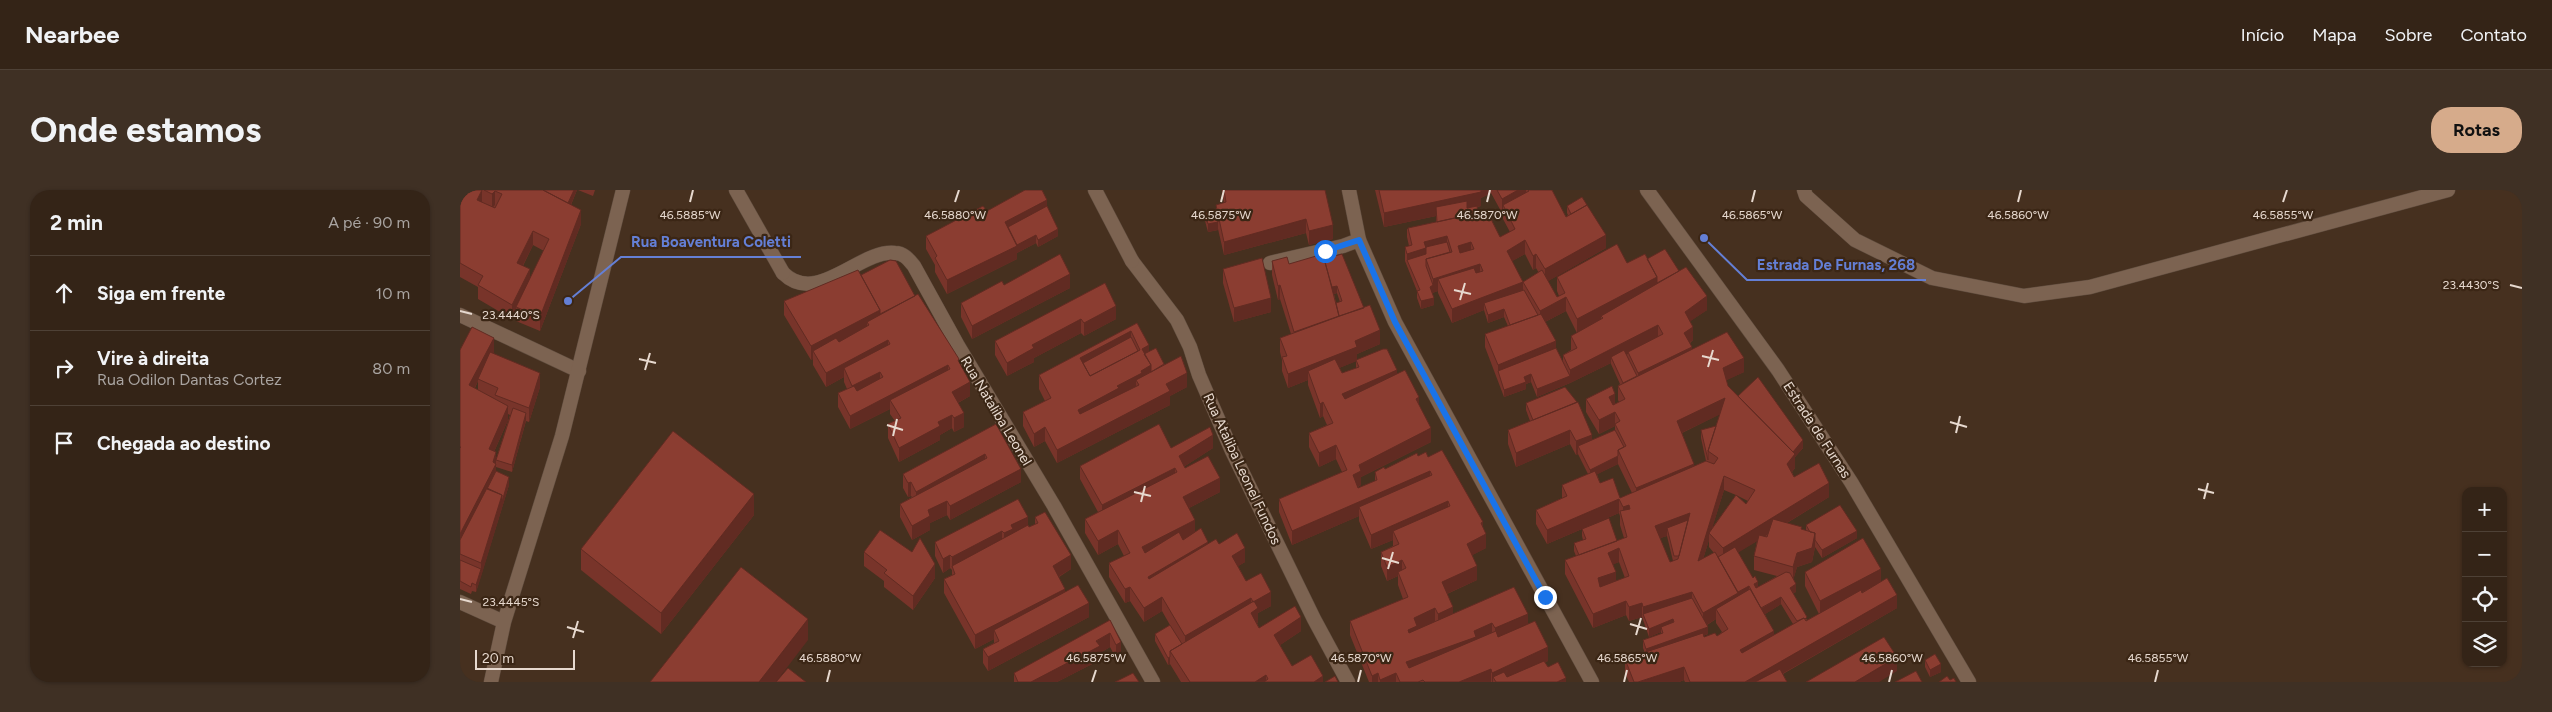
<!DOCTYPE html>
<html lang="pt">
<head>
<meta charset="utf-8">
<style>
	:root { --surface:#342417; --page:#3f3024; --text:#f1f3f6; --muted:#a9a4a1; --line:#4e4136; --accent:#d6ab8b }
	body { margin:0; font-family:Figtree,sans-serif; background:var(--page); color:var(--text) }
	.controls { position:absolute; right:15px; bottom:15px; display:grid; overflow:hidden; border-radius:10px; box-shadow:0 1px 4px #0004 }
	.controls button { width:45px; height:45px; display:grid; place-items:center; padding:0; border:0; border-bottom:1px solid var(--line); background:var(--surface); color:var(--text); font:25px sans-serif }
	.scale { position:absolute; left:15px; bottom:12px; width:100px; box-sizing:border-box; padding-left:5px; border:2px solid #e7d9cf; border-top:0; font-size:14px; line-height:18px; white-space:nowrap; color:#e7d9cf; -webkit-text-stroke:4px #3b2615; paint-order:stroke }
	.stop { position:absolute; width:15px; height:15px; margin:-11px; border:4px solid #1a73e8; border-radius:50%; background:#fff }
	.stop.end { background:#1a73e8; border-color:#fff; box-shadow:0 1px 5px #0008 }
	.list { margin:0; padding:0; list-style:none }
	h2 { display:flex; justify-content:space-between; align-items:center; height:65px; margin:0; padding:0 20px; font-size:21px }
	h2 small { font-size:16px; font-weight:400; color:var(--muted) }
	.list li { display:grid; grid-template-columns:32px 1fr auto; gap:15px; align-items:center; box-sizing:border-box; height:75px; padding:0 20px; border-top:1px solid var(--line) }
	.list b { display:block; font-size:19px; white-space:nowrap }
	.list p { margin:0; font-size:16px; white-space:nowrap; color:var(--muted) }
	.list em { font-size:16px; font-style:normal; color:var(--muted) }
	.icon { flex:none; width:28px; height:28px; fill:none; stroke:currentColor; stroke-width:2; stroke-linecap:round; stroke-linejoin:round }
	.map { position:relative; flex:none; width:2062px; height:492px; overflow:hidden; border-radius:20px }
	header { display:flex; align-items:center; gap:30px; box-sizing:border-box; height:70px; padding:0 25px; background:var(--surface); border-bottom:1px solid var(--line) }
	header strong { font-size:24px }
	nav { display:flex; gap:28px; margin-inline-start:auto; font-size:18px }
	.intro { display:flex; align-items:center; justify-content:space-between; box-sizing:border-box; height:120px; padding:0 30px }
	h1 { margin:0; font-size:35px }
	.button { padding:12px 22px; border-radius:20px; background:var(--accent); color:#111; font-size:18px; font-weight:700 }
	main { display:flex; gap:30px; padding:0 30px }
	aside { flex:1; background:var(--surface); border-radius:20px; box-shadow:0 1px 4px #0004 }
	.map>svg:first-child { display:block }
</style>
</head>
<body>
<header>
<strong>Nearbee</strong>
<nav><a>Início</a><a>Mapa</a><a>Sobre</a><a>Contato</a></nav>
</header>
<div class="intro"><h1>Onde estamos</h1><a class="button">Rotas</a></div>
<main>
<aside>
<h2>2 min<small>A pé · 90 m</small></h2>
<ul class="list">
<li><svg class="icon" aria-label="ahead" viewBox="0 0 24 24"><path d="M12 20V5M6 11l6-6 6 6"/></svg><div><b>Siga em frente</b></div><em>10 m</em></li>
<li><svg class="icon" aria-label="right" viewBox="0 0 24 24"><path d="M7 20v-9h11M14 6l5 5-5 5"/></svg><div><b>Vire à direita</b><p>Rua Odilon Dantas Cortez</p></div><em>80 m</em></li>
<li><svg class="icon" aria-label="arrive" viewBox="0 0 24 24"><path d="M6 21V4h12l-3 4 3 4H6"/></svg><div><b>Chegada ao destino</b></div></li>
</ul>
</aside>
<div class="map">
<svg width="2062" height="492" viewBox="0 0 2062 492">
	<rect width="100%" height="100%" fill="#46301f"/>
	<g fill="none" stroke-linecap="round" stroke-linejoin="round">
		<g stroke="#604d3f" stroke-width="15">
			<path id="service" d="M1344,0L1346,6L1395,50L1472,88L1564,106L1630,97L1988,0
				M672,71L717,130L730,157L739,185L772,261L854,429L888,492
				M810,73L883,56L899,50
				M323,83C357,117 400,59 435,63C444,63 449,70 454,76L497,154L594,316L693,492
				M0,125L119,181"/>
		</g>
		<g stroke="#604d3f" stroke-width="15">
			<path id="minor" d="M276,0L323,83
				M635,0L672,71
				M889,0L899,50L935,132L1132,492
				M1187,0L1318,180L1391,292L1509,492
				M0,412L44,432
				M31,492L44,432L102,246L163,0"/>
		</g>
		<use href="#service" stroke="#7c6351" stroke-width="14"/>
		<use href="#minor" stroke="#7c6351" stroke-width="14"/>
	</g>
	<path fill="#78342a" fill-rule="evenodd" d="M0,0H117L111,15L121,34L80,141L56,131V120L52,129L18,109V97L0,87ZM73,55L84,61L70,90L63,76Z
		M118,0H135L133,6Z
		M762,0H865L873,49L849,55L846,43L764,65L758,39V40L748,42L745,31V23L756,22V15L764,13Z
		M915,0H1092L1106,27L1108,25L1107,23V16L1146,58L1088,91L1097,107L1099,106L1097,101V87L1187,69L1219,81L1247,120L1230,131L1233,150L1230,153L1232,159L1284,182L1266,190L1268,196L1278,206L1343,258L1335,267V278L1332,282L1334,287L1369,307L1327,333L1346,341V335L1397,348L1362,368L1355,357L1352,372L1337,377L1333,390L1336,402L1333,403L1347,430L1359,424L1345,396V382L1421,392L1437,418L1323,484L1327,492H1225L1224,490L1219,492H1169L1165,483V469L1185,463L1183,458V450L1201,444V442L1189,447L1182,427L1169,431L1166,425L1133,438L1105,384V370L1116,366L1114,361V353L1123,350L1122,346V339L1087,354L1076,334V320L1102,308V295L1128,284L1118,264L1116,265L1110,254L1056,277L1048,254V240L1070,231L1066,220V213L1121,219L1132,250L1155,240V236L1139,244L1126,222V209L1155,214L1159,212L1158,210V196L1160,194L1151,174V173L1110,193L1077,207L1071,192L1066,194V199L1044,207L1025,157V144L1048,136L1044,127L1028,133L1024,120L992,133L978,103V101L972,103L974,115L961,119L957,108V101L945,71V57L949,56L947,47V39L976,32V26L924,37ZM1031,3L1042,23H1043V29L1050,42L1040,47L1018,23L1017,17L1021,16V8ZM1065,64L1073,80L1076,78L1079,83L1063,92L1052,71ZM1106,121L1117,143L1111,146V160L1103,165V172L1096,158L1085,132ZM1260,224L1256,236L1241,240V248L1246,271L1234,276L1222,243ZM1158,274L1172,303L1160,308L1140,293L1137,284ZM1264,300L1276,305L1252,338ZM1276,305L1288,311L1286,314ZM1159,323L1160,326V335L1164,348L1157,351L1131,335ZM1207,346L1213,371L1210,372L1200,348ZM1249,350V357L1254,363L1243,369ZM1297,351L1294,366V380L1317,386L1298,397L1278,362ZM1159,372L1165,388L1156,391L1153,374ZM1321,414L1333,434L1314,445L1305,424ZM1256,429V433L1262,442L1257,446L1244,447L1243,446L1248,444L1247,435Z
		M587,16L598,46L578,57L576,53L557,63V69L487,104L475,82V75L466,59V46L527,21Z
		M864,69L904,118L920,154L897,164V170L937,184L959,215L971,252L901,287V295L898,297V298L915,291V282L925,279L958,266L968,267L1023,338L1026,358L1012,365L1017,390L987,404L993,424L1068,434L1088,471L1085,472L1088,477L1106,492H909L890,445V431L943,409L938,395V386L927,391L921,376V362L933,356V350L911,359L899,331V326L832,355L819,322V309L882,282L876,269L859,277L849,257V243L867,235L863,226L860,228L848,195V190L828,198L822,181V170L820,162V148L831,144L820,109L818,110L812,85V71L829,74ZM877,103L880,112L876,113L874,104ZM896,171V178L882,183L879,178Z
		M763,79L811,122L774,132L763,93Z
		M401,85L455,106L499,173L510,206L498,213L504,237L494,242L492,238L480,245V250L439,272L428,248V234L435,231L430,224V219L390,239L378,217V203L387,199L384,192V187L366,197L353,175V169L351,170L324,125V111Z
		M645,93L656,129L624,146L621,143L574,168V172L547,186L535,165V151Z
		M544,95L610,98L512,149L501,127V113Z
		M677,133L689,161L704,174L727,197L710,206V215L597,273L585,251L574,257L563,236V222L585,211L579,199V185Z
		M0,160L34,162L33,163L80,197L69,232L66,231L52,282L36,277V270L50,225L48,224V230L34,262H36V282L49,295L16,402L12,401L11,404L0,399ZM18,191V200L15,198Z
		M536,234L561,292L490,330L487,325L470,333V340L452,350L440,327V314L452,307L451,306L448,307L443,298V284Z
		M711,258H753L725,276V278L760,302L729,318L735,342L748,354H759L785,372L778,376L786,391L811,416L798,423V432L797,433L799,438L841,441L820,455L832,476L863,492H721L710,474L708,475L695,451V444L710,435L702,421L684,432L670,411L665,413L649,387V373L664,366L658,354L638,365L625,343V329L638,322L620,289V276Z
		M294,325L201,444L121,380V359Z
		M575,327L611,379L599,387L605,403L629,427L528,481L523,473V459L534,453V449L515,459L484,403V389L492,385V380L490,378L483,383L475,366V352L568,335L569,337L575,335Z
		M404,362L475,388L453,420L424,397V391L404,376Z
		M650,430L661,466L656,468L650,457L640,463V470L597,492H554V483Z
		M1465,470L1481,482L1470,487L1465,477Z"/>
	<path fill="#612b22" d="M22,0V13L17,10Z
		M114,0H117L106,26V18Z
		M1023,0H1030L1031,3L1021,8V16L976,25V17V26L924,37V23Z
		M1058,0H1066V9L1043,15V23H1042V9Z
		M35,1V15L32,18V4Z
		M587,10V24L545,38V32Z
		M121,20V34L80,141V127Z
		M846,29V43L764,65V52Z
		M758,32V40L748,42V34Z
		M873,35V49L849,55V41Z
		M598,39V46L578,57V50Z
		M73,41V55L57,87V73Z
		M576,45V53L557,63V69L487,104V90Z
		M1146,45V58L1085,93V79Z
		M987,46V60L947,70V64L964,52Z
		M1065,50V64L1047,74V61Z
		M1011,52V66L998,70V56Z
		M1076,64V78L1073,80V66Z
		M1020,74V88L978,89V101L970,104V97L973,95V89Z
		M70,79V93L56,117V120L52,129V115Z
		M610,84V98L512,149V136Z
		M1197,87V101L1141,126V130L1117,143V129Z
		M1063,92V105L1024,113V120L992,133V119Z
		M820,95V109L818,110V96Z
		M877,96V103L871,105V97Z
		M1247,106V120L1225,135V122Z
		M1106,107V121L1081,134L1080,131V121Z
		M811,108V122L774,132V118Z
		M974,108V115L961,119V111Z
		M656,116V129L624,146V133Z
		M1044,119V127L1028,133V125Z
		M420,120V126L409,135L407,132V140L357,167L353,161V169L351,170V156Z
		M879,126V139L834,156V142Z
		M621,129V143L574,168V172L547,186V173L572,155Z
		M1198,135V149L1168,162V164L1153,172L1151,167V173L1110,193L1077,207V199L1110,186V180Z
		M1233,137V150L1224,156V143Z
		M920,140V154L897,164V171L851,189L848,181V190L828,198V184L895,151Z
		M671,141V155L620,174V168Z
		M34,148V162L19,190L18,189V191L9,209V195Z
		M428,150V164L384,178V187L366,197V183Z
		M1096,151V165L1038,181V189V175Z
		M689,155V169L682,165V159Z
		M1232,157V171L1178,197V183Z
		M1284,168V182L1263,192V178Z
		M488,175V188L430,210V219L390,239V226Z
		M691,175V182L679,195L676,190V200L618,234V220L681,181Z
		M937,180V193L882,218V204Z
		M420,182V196L392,210V196Z
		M80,183V197L69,232V218Z
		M727,183V197L710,206V215L597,273V260L706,194Z
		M1071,184V192L1066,194V199L1044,207V200L1064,187Z
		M510,192V206L492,216V202Z
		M1155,204V218L1149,207Z
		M959,207V221L956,209Z
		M1265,208V222L1217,245V231Z
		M863,212V226L860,228V214Z
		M48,216V230L29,273V259Z
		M1155,222V236L1139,244V230Z
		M66,223V230L52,282V275Z
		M504,223V237L494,242V228Z
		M492,225V238L480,245V250L439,272V258L478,232Z
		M585,237V251L574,257V244Z
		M971,238V252L901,287V295L893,299V285L899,275Z
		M1110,240V254L1056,277V263Z
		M753,245V258L719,280V266Z
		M1132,245V258L1118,256V264L1116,265V251Z
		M1343,250V258L1335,267V278L1327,288V274L1330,265Z
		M876,255V269L859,277V263Z
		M36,262V288L0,358V344L33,272Z
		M525,264V278L456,316V302Z
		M1158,266V274L1130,288V280Z
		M1234,274V288L1176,312V298Z
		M715,278V292L642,329V315Z
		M561,279V292L490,330V316Z
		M970,281V295L899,317V326L832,355V341Z
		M1264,286V300L1250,345L1249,343V350L1238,385V371Z
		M49,287V295L21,387V373L42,305Z
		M760,288V302L723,321V307Z
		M451,292V306L448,307V293Z
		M1369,293V307L1263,372V358Z
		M294,304V325L201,444V423Z
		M1159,309V323L1087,354V340Z
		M487,311V325L470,333V340L452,350V336L468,320Z
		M988,311V325L933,341V350L911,359V345Z
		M1169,315V329L1163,331V317Z
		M1230,323L1228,338H1207V346L1195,350V336Z
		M568,327V340L544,357V343L551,335Z
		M735,330V343L682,371V357Z
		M1023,332V346L1026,344V358L1007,368V354L1021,333Z
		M658,340V354L638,365V351Z
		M542,341V354L492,377V367Z
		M1397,341V348L1362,368V360Z
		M1355,343V357L1352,372L1337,377L1333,391V377L1337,363Z
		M748,352V366L688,400V387Z
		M785,358V372L772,380V366Z
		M1159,358V372L1148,377L1121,371Z
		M490,365V378L483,383V369Z
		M611,365V379L593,390V376Z
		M942,370V384L938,382V386L927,391V377Z
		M475,374V388L453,420V406Z
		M1017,376V390L982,406V392Z
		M21,379V387L16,402V395Z
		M1421,379V392L1360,425V411Z
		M1156,382V396L1138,402V388Z
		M1298,392V400L1294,401V394Z
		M1336,394V402L1330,405V398Z
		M1289,396V404L1278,410V402Z
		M670,397V411L665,413V399Z
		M605,399V413L534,440V449L515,459V445Z
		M811,402V416L798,423V432L791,437V423L793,412Z
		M1232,402V416L1183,424V417Z
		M1278,403V417L1256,419V429L1243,437V423Z
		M1437,405V418L1308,492H1284Z
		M702,407V421L684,432V418Z
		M1321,407V414L1299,428V420Z
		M791,408V421L725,460V446Z
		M1166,411V425L1133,438V424Z
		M629,413V427L528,481V467Z
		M1182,413V427L1169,431V417Z
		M993,417V431L978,438V424Z
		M975,418V432L948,454V440L954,428Z
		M1068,424V438L1035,452V438Z
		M841,427V441L814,459V445Z
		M348,429V450L316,492H299Z
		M1213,429V437H1201V442L1189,447V439Z
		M1032,433V447L946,486V472Z
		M1248,437V444L1186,467V459Z
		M1314,441V455L1280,474V460Z
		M650,443V457L640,463V470L597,492H571Z
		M661,452V466L656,468V455Z
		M1088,457V471L1042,492L1033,487V492H1032V483Z
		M710,467V474L708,475V468Z
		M1437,467V481L1419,492H1395Z
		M1481,474V482L1470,487V480Z
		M1224,477V490L1219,492H1178Z
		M1031,479V492H999Z
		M918,483V492H912V486Z
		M936,483V492H920V490Z
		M806,485V492H795Z
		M863,486V492H854Z
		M1106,488V492H1097Z"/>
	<path fill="#8b3d31" stroke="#612b22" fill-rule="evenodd" d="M0,0H22L17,10L35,18L42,4L35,1L32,4L24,0H83L121,20L80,127L56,117L89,49L73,41L57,73L70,79L52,115L18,95L23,86L0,73Z
		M83,0H114L108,13Z
		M565,0H582L587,10L545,32L557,56L487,90L475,68L477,66L466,46L523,16L527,21Z
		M764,0H865L873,35L849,41L846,29L764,52L756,15L766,12Z
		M919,0H1021V2L924,23Z
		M1037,0H1058L1042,9Z
		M1068,0H1092L1106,27L1127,15L1146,45L1085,79L1076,64L1073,66L1065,50L1047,61L1063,92L992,119L978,89L1014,78L1016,83L1023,81L1020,74L973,89L966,69L992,62L987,46L964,52L966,58L947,64L945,57L952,55L948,38L1027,21L1040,47L1055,39L1043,15L1069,1ZM1011,52L1014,59L1000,63L998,56Z
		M1122,7L1127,15L1111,24L1107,16Z
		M1007,11V18L1017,16L1018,23L977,32L976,17Z
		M587,16L598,39L578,50L576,45L557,55L548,37Z
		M756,21L758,32L748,34L745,23Z
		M987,52L990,62L966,69V76L973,95L970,97L974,108L961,111L957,101L960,100L947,70L966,64V57Z
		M1157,54L1167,73L1185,64L1197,87L1117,129L1106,107L1080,121L1063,92L1082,80L1097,107L1105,103L1097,87Z
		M1205,59L1219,81L1197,93V87L1187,69Z
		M600,64L610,84L512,136L501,113L542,91L544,95Z
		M863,64L879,126L834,142L820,95L818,96L812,71L827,67L829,74Z
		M882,64L904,118L879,126L876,113L882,111L877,96L872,97L864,69Z
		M802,68L811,108L774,118L763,79Z
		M430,70L436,71L455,106L420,124V120L401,85Z
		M1226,77L1247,106L1225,122L1233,137L1224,143L1232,157L1178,183L1168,162L1203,144L1198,135L1110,180L1103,165L1117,158L1111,146L1143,128L1141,126Z
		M398,80L420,120L351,156L324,111Z
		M645,93L656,116L624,133L621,129L572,155L574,158L547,173L535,151Z
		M1064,100L1078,125L1050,135L1044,119L1028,125L1024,113Z
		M458,104L499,169L498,170L510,192L492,202L504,223L494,228L492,225L478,232L480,236L439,258L428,234L441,228L430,210L490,179L488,175L390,226L378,203L394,196L397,201L423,187L420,182L392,196L384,178L430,154L428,150L366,183L353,161L376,148L379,152L409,135L407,132Z
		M910,115L920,140L895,151L897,157L828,184L822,167L827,166L820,148Z
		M1081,124L1096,151L1038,175L1025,144Z
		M677,133L689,155L682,159L691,175L681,181L682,183L657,196L659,198L618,220L620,224L679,195L676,190L721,166L727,183L706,194L710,201L597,260L585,237L574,244L563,222L591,208L579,185ZM671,141L680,160L630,186L620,168Z
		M12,137L34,148L9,195L48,216L29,259L36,262L33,272L36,274L0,344V258L1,257H0V160Z
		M1267,142L1284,168L1263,178L1268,196L1335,264L1327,274L1334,287L1359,273L1369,293L1263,358L1249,343L1276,305L1286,314L1295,300L1264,286L1238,371L1255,362L1278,403L1243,423L1232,402L1183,417L1182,413L1169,417L1166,411L1133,424L1105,370L1167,347L1160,321L1170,319L1169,315L1163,317L1159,309L1087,340L1076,320L1107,306L1102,295L1135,281L1140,293L1153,288L1160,308L1246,271L1254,274L1258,268L1248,261L1265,208L1217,231L1234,274L1176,298L1158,260L1166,256L1155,234L1160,231L1155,222L1139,230L1126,209L1152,196L1155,204L1149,207L1153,215L1165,209L1158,196ZM1230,323L1218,369L1210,372L1195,336ZM1159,358L1169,386L1140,397L1138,388L1156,382L1148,363Z
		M671,147L678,161L630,186L623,173Z
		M696,158L704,174L691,182V175L684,164Z
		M1096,158L1110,186L1077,199L1071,184L1064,187L1066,192L1044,200L1038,181Z
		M923,159H927L937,180L882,204L885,209L945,180L959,207L956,209L971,238L899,275L901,281L893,285L898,298L917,290L915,282L924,277L925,279L957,263L958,266L966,262L968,267L982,260L1023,332L1021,333L1026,344L1007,354L1017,376L982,392L993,417L978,424L975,418L954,428L957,436L948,440L949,443L1054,397L1068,424L1035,438L1032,433L1014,441L1016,447L946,472L949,478L1036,441L1038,447L1075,431L1088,457L1032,483L1031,479L999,492H965L963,490L958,492H940L936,483L920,490L918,483L912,486L890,431L948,407L938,382L946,378L942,370L927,377L921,362L939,354L933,341L990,316L988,311L911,345L899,317L972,285L970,281L832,341L819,309L887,280L876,255L859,263L849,243L873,233L863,212L860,214L848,181L875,169L882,183L899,177L896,170Z
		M1164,160L1177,186L1163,193L1151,167Z
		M30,162L80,183L69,218L35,205L38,198L18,189Z
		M1298,187L1343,250L1333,262L1278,206Z
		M1105,197L1117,212L1073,230L1066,213Z
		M1118,212L1132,245L1116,251L1110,240L1056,263L1048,240Z
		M53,218L66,223L52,275L36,270Z
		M536,234L561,279L490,316L487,311L468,320L470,326L452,336L440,314L527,268L525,264L456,302L451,292L448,293L443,284Z
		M699,234L711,258L750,237L753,245L719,266L725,278L748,266L760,288L723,307L735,330L682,357L685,363L719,342L723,350L741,338L748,352L688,387L689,389L756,349L759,354L777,343L785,358L772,366L786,391L801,383L811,402L793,412L791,408L725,446L702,407L684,418L670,397L665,399L649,373L670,363L658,340L638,351L625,329L717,282L715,278L642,315L620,276Z
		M1256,236L1248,261V270L1241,240Z
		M1155,240L1164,257L1158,260V266L1130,280L1118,256Z
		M213,241L294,304L201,423L121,359Z
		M36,281L49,287L42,312V305L27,299Z
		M27,298L42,305L21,373L0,364V350Z
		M558,309L568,327L551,335L553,339L544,343L542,341L492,367L490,365L483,369L475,352Z
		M1380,315L1397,341L1362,360L1355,350V343L1350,342L1346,335Z
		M585,322L611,365L593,376L605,399L515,445L484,389L495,384L492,376L568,335L569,337L578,333L575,327Z
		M1149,328L1157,351L1119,365L1114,353L1126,349L1122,339Z
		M1313,329L1342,337L1341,339L1355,343L1352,358L1337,363L1333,377L1294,366L1299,345L1307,347Z
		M1228,330L1219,366H1214L1207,338Z
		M420,340L452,362L460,348L475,374L453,406L424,383L427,380L404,362Z
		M1403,348L1421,379L1360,411L1345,382Z
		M1275,357L1293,388L1295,386L1298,392L1294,394L1296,398L1326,382L1330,383L1336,394L1330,398L1347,427L1345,429L1344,428L1337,431L1321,407L1301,418L1289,396L1278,402L1258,367Z
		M0,370L21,379L16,395L12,393L11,397L0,391Z
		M281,377L348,429L299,492H190Z
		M1427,388L1437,405L1285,492H1230L1224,477L1178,492H1174L1165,469L1243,443L1244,447L1255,443L1257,446L1268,439L1256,419L1290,399L1314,441L1280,460L1282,463L1344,428L1346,431L1401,400L1402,403Z
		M618,395L629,413L528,467L523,459L539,451L534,440Z
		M1232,408L1248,437L1186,459L1183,450L1203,443L1201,437L1214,432L1213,429L1189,439L1183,424Z
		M794,411L798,418L791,423L799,438L835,416L841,427L814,445L832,476L851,465L863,486L854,492H804L808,489L806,485L795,492H730L710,461Z
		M650,430L661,452L656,455L650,443L636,451L640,456L571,492H558L554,483Z
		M710,435L722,454L710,461V467L708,468L695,444Z
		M1424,447L1437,467L1395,492H1346Z
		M1475,464L1481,474L1470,480L1465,470Z
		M1084,471L1088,477L1098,472L1106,488L1097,492H1036L1033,487L1044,482L1047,487Z
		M328,478L346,492H316Z
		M1320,479L1327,492H1295Z
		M1456,481L1462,492H1435Z
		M673,483L679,492H655Z
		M875,486L878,492H865Z
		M1487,486L1490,490L1494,488L1496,492H1479Z"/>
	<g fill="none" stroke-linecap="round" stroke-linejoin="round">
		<path stroke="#1a73e8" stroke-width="6" d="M865,61L899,50L935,132L1085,407"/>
	</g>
	<path fill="none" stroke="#e7d9cf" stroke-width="2" d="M230,12L233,0M495,12L499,0M761,12L764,0M1027,12L1030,0M1292,12L1295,0M1558,12L1561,0M1823,12L1827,0M2050,95L2062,98M994,100L1011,104M1000,110L1005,93M0,121L12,124M1242,166L1259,170M179,169L196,173M1248,177L1253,160M185,180L190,163M1490,232L1507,237M427,235L443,240M1496,243L1500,226M433,246L437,229M1738,299L1754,303M674,302L691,306M1744,309L1748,293M681,312L685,296M922,368L939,373M928,379L933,362M0,409L12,412M1170,434L1187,439M107,437L124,442M1176,445L1181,428M113,448L118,431M367,492L370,480M632,492L636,480M898,492L901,480M1164,492L1167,480M1429,492L1432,480M1695,492L1698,480"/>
	<g text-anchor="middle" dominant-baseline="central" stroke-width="4.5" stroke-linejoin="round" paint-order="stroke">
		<g font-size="14" fill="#e7d9cf" stroke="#3b2615">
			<text transform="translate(536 221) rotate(59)">Rua Nataliba Leonel</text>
			<text transform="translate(1357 240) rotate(57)">Estrada de Furnas</text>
			<text transform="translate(782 279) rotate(65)">Rua Ataliba Leonel Fundos</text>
		</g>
	</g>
	<g font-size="12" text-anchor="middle" fill="#e7d9cf" stroke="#3b2615" stroke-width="4.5" stroke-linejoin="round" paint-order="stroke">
		<text x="230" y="29">46.5885°W</text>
		<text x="495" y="29">46.5880°W</text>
		<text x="761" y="29">46.5875°W</text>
		<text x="1027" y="29">46.5870°W</text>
		<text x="1292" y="29">46.5865°W</text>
		<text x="1558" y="29">46.5860°W</text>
		<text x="1823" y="29">46.5855°W</text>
		<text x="2011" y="99">23.4430°S</text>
		<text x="51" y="129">23.4440°S</text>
		<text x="51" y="416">23.4445°S</text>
		<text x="370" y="472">46.5880°W</text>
		<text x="636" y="472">46.5875°W</text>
		<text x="901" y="472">46.5870°W</text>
		<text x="1167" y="472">46.5865°W</text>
		<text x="1432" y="472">46.5860°W</text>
		<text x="1698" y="472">46.5855°W</text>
	</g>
	<path fill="none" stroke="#647fd5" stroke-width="2" d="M108 111L161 67H341M1244 48L1287 90H1466"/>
	<g fill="#647fd5" stroke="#3b2615" stroke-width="2">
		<circle cx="108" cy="111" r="5"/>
		<circle cx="1244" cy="48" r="5"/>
	</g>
	<g font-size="15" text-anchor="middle" font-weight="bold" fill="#647fd5" stroke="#3b2615" stroke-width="4.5" stroke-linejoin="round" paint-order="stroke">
		<text x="251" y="57">Rua Boaventura Coletti</text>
		<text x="1376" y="80">Estrada De Furnas, 268</text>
	</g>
</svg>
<div class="controls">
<button>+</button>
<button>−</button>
<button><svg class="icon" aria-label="locate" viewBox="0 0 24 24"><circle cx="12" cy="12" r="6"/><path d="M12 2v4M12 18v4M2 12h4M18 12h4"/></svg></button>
<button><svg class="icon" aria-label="layers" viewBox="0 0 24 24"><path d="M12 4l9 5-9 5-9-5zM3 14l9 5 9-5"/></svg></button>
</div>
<div class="scale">20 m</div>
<div class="stop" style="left:865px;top:61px"></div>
<div class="stop end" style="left:1085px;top:407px"></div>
</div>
</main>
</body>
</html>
